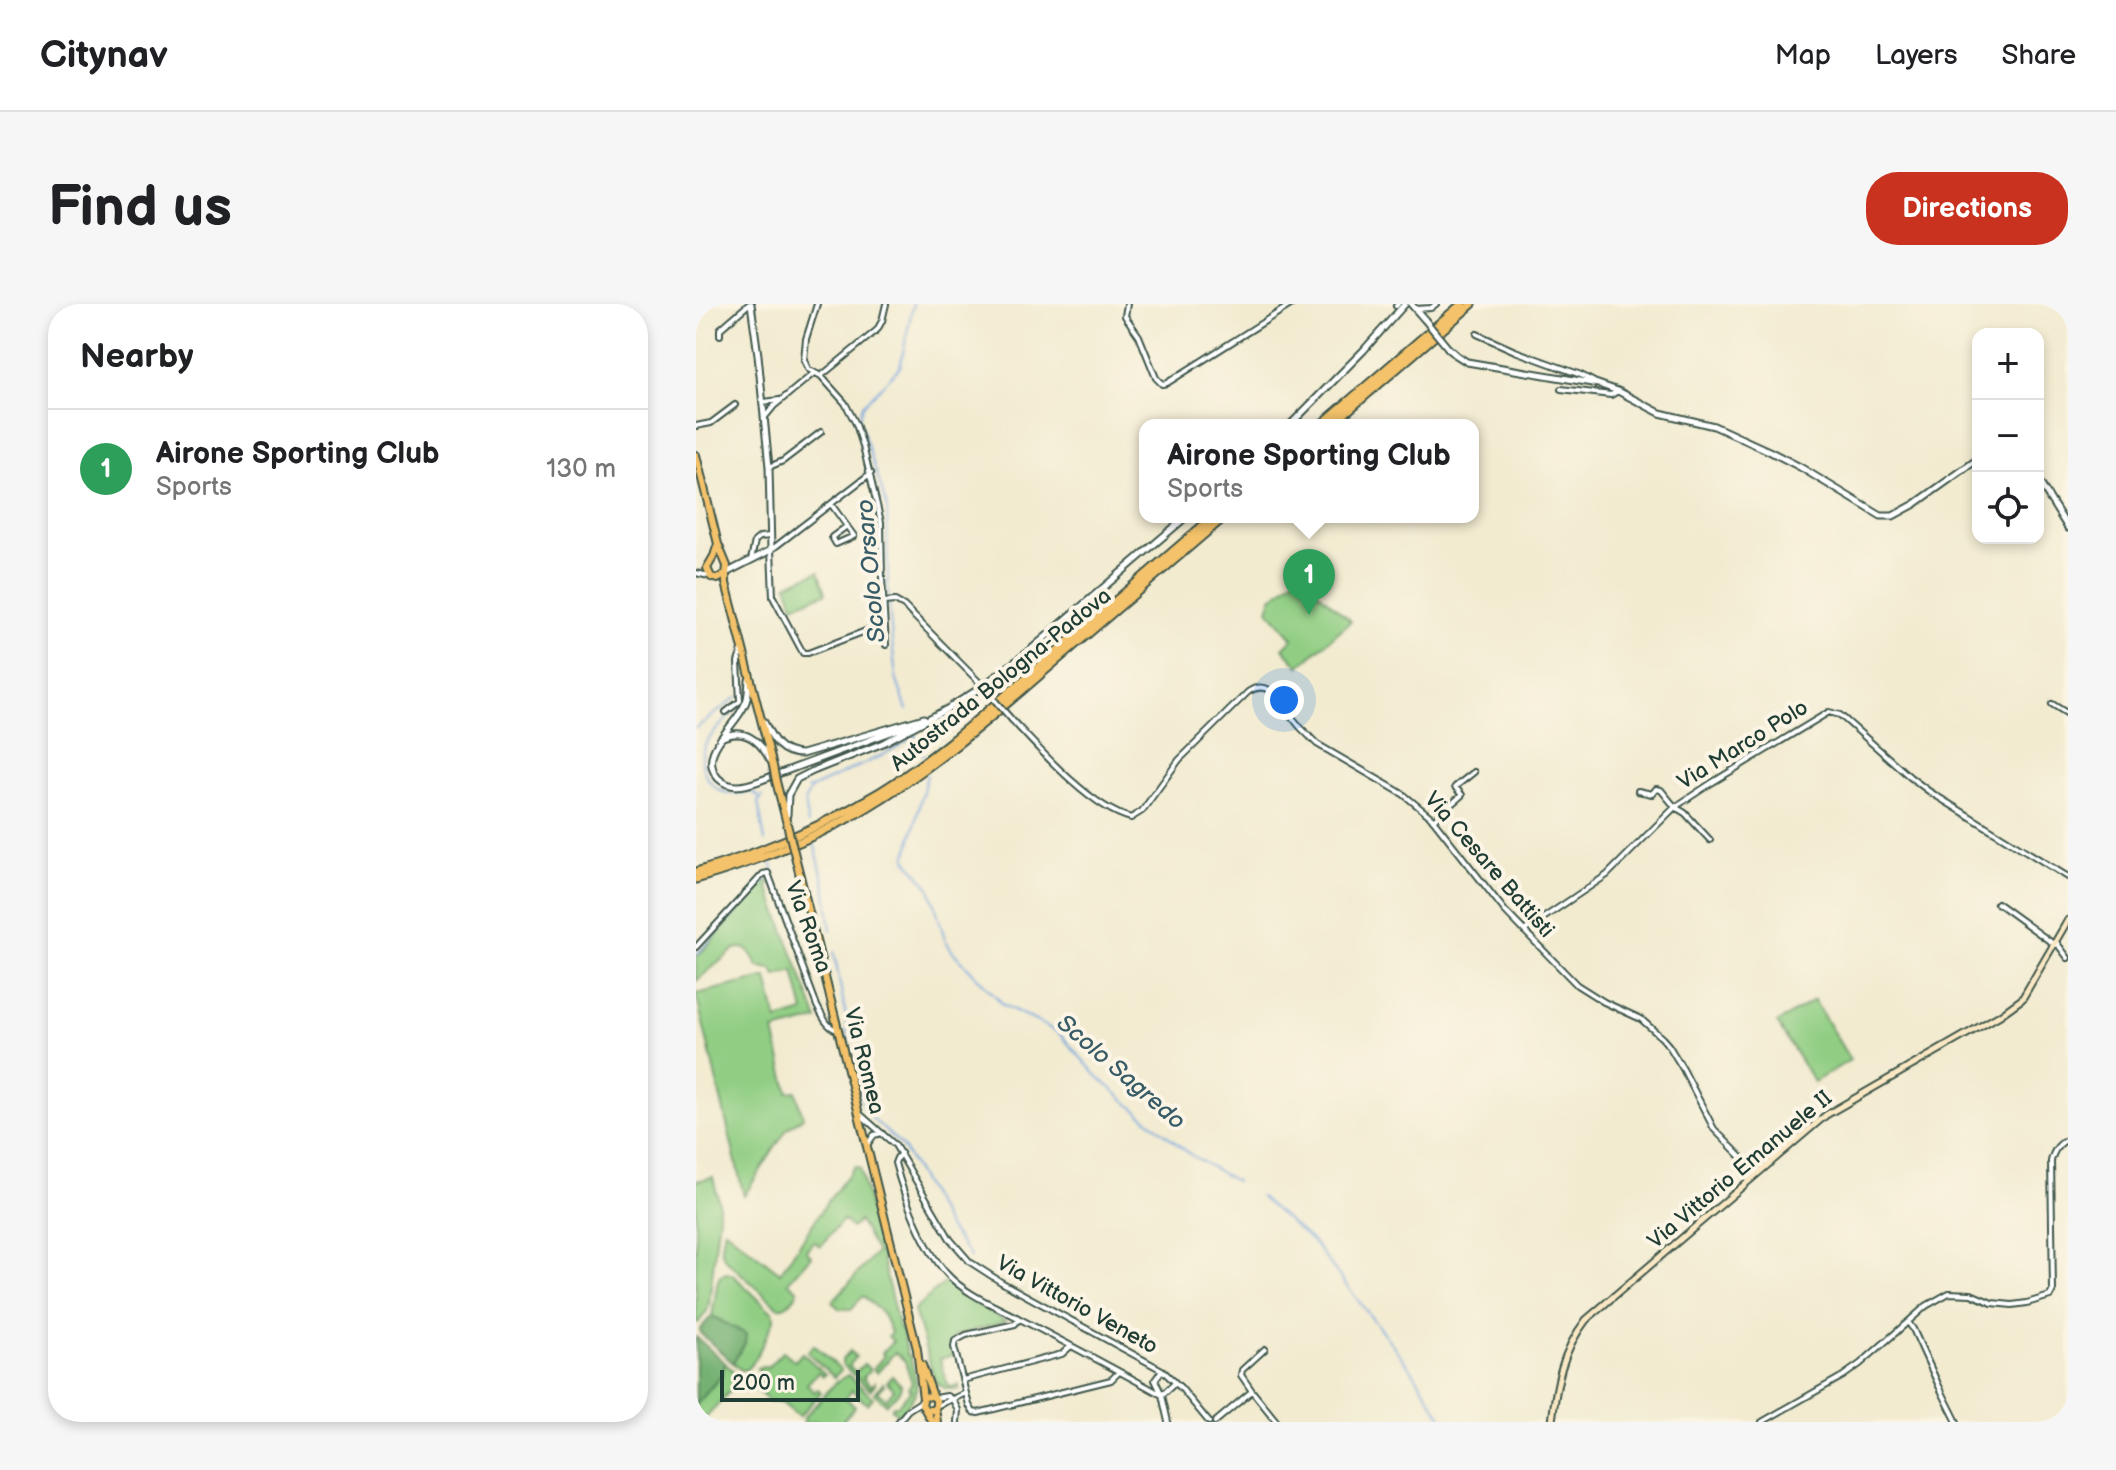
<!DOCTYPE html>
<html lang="en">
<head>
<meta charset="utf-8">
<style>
	:root { --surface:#fff; --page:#f6f6f6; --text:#202124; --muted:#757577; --line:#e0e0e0; --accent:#c8321e }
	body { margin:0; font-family:"Balsamiq Sans",sans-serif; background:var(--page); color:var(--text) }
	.controls { position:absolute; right:24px; top:24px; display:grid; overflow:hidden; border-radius:16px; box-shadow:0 4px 12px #0003 }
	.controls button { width:72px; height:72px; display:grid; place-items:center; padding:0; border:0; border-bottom:2px solid var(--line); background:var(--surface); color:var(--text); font:40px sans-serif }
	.scale { position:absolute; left:24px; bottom:20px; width:140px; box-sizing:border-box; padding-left:8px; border:4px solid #1f3d34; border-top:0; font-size:22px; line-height:28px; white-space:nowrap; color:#1f3d34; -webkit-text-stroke:6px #fcf5e5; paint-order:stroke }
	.you { position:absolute; left:588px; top:396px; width:28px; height:28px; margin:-20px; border:6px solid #fff; border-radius:50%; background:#1a73e8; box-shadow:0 0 0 12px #1a73e833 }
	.badge { display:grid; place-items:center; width:52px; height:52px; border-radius:50%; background:var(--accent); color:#fff; font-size:26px; font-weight:700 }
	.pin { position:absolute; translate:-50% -66px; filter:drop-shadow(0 2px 4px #0008) }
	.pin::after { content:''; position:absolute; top:42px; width:28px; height:24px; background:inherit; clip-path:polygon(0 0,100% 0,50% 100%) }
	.popup { position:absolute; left:443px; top:115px; width:340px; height:104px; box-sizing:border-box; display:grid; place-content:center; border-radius:16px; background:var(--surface); filter:drop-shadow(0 2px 6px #0005); font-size:26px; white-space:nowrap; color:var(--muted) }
	.popup b { font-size:30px; color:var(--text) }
	.popup::after { content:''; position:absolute; left:50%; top:100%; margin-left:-16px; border:16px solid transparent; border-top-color:var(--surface) }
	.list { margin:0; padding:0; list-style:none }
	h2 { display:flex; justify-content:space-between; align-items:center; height:104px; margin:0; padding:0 32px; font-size:34px }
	h2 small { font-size:26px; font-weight:400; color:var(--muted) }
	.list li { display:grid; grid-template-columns:52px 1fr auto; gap:24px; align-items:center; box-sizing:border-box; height:120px; padding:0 32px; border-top:2px solid var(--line) }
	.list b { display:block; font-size:30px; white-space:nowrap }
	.list p { margin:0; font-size:26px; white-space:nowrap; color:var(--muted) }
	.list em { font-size:26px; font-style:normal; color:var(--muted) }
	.icon { flex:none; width:44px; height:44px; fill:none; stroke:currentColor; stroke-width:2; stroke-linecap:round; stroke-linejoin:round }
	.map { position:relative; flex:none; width:1372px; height:1118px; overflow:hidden; border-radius:32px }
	header { display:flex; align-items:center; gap:48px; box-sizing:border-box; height:112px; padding:0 40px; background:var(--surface); border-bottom:2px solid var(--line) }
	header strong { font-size:38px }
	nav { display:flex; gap:44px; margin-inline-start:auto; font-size:28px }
	.intro { display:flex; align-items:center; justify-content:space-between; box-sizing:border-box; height:192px; padding:0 48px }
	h1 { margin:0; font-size:56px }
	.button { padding:20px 36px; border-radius:32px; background:var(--accent); color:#fff; font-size:28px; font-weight:700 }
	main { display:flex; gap:48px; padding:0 48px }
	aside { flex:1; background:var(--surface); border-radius:32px; box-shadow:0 4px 12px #0003 }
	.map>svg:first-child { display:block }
</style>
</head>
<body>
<header>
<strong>Citynav</strong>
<nav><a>Map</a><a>Layers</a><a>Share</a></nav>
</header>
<div class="intro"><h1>Find us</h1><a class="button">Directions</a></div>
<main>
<aside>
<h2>Nearby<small></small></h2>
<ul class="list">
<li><span class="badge" style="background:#2e9e5b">1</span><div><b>Airone Sporting Club</b><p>Sports</p></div><em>130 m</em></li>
</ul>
</aside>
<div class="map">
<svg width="1372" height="1118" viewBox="0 0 1372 1118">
	<rect width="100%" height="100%" fill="#fcf5e5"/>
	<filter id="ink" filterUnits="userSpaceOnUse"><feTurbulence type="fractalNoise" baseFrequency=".0125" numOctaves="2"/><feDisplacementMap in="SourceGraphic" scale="16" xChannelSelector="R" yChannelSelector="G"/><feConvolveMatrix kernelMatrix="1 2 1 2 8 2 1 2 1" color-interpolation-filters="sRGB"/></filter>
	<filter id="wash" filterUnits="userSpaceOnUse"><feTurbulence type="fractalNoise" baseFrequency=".006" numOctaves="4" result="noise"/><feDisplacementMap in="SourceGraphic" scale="32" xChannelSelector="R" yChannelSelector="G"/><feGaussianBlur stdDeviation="1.8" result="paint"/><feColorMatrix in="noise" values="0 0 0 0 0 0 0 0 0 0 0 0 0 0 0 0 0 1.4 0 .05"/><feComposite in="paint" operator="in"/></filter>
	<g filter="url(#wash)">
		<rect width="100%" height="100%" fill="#f2ebd0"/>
		<path fill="#91ce84" stroke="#58865c" stroke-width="2" d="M123,267L130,289L98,301L91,280Z
			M603,271L655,317L603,362L587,344L597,334L572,306L576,294Z
			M71,576L74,579L72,583L122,716L78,727L92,788L100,787L107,813L91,825L48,892L0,690L68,674H71L81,716L108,708L98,667L80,672L76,665L62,663C55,653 55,640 39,645L0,677V654Z
			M1118,696L1154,756L1118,778L1081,719Z
			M159,862L164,864L203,1025H206L211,1051L214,1052C222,1085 227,1085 202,1111L195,1104L197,1101H202L215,1086L212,1084L216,1079L209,1057L199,1048L181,1069L177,1065L188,1052L186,1049L197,1037L192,1032L195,1028L187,1010L169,993H166L155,1005H144L136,998L181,948L163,917L156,924L147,916L124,942L118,937L110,946L115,952L92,978L101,986V990C96,996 91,1005 82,1003L29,955L26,949L25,942L28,925L84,969L132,897Z
			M17,873L23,899V910L13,1000L11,1007L2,1019L0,1018V877Z
			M31,969L37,971L78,1010V1016L59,1056L50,1066H45L37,1059L49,1039L16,1012L22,976L25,971Z
			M248,979L267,993L310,1017L259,1032L255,1038L257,1051L244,1055L252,1083L263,1081V1085C252,1086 248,1085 239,1077L218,1006Z
			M118,1041L145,1066L138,1073L111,1048Z
			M87,1047L99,1057L106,1049L129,1070L127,1072L122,1068L111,1080L118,1088L122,1085L125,1088L103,1113L86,1099L73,1097L53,1080L65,1068L61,1064L68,1063L71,1064Z
			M154,1047L160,1053L153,1062L160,1068L168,1060L174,1066L167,1074L175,1082L179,1078V1080L174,1086L146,1060V1056Z
			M29,1059L41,1071L43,1077L6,1118H0V1101L26,1071Z
			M152,1071L177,1094L171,1100L156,1086L150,1094L159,1103L147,1116L149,1118H107V1115L141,1077Z
			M196,1072L205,1081L203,1088L190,1100L178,1089L187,1079L188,1081L182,1088L190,1095L198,1085L191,1078Z"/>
		<path fill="#74b172" stroke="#4a7753" stroke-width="2" d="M16,1012L50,1030L49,1039L37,1059L4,1029V1025Z
			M0,1033L29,1059L26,1070L0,1101Z"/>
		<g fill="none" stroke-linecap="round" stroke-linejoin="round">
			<path stroke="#72a4dd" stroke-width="2" d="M47,393L45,400C33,413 19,425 10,439C0,458 10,484 32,489C40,491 49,489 57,488L64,494
				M211,406L200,374L196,337L192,286L191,202L163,115L167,101L204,63L217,0
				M0,424L41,393
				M221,434L228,451
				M231,471L210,555L234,584L249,635L256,647L308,701L363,729L402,773L433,800L495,851L539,877
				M111,486L187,451L220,432L219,430
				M67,492L62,498L69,537
				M112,520L109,496L115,486
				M118,538L129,582L135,626
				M76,560L77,567
				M138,648L151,718L152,741L169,808L206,842L251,922L274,952L273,953
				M0,651L70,575
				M564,893L616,937L716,1066L749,1118
				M208,1008H206L208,1018"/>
		</g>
	</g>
	<g filter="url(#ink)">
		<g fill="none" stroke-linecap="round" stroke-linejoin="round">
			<g stroke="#3f574b" stroke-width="8">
				<path id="minor" d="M121,0L110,35L108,56L112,65L125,72L149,99L160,120L167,142L185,218L186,275L190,341
					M431,0L429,12L443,32L460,74L466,80L471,79L596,0
					M700,2L702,0
					M719,5L735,4L740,0
					M781,30L819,47L885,71L900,79
					M24,31V25L53,0
					M125,72L181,26L186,17L190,0
					M865,85L915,91L922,87
					M68,98L83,96
					M69,113L78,102L118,69
					M0,122L15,119L39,101
					M73,163L87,157L125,128
					M175,169L75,246L77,293L107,349H112L188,320
					M135,200L158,232L140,240L136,233L151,222
					M55,256L59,237L64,233L74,232
					M0,269L13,272
					M188,298L199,297L208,302L282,377
					M1356,400L1372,410
					M30,408L44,397L42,358L46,346
					M316,416C343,445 396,505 435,514L446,507L483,456L552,388C559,383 566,382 574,386L604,423L621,440L707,490L735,513L809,607L881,681L908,698L945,715L966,734L973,742L987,765L1018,825L1061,869
					M942,487L956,490L960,485L965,486L979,503L989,509L1014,536
					M737,516L766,491L759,483L778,468
					M1301,599L1359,641
					M828,627L911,571L979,503L1017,478L1133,408L1144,411L1214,473L1234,488L1372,573
					M1360,638L1372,654
					M0,643L67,570L72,569L121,702C126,711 131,724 142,726
					M164,810L199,841L254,935L274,958L305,978L466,1066L485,1084L513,1118
					M171,841L178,831L186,829
					M205,849L201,854L199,859C208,893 227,944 251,970C270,991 300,1002 324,1015C372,1040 419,1065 466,1091
					M323,1015L319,1020L270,1031L259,1037L258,1043L273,1101L277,1108L282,1109L415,1076L423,1068
					M1212,1018L1217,1025L1243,1082L1261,1118
					M466,1066L459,1076L466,1091L472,1118
					M267,1076L366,1050L375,1042
					M556,1087L545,1071L546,1066L569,1045
					M466,1091L479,1079
					M239,1094L251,1092L257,1096
					M257,1096L262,1106L261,1118
					M240,1102L270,1089
					M202,1118L212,1106L226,1097
					M519,1118L556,1087L581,1118
					M1066,1118L1147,1072L1164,1060L1230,1002L1253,989L1275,990L1296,999L1316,1001L1331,999L1354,992L1357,986L1355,857C1358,846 1362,840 1372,835"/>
			</g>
			<g stroke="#3f574b" stroke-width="9">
				<path id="tertiary" d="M715,0L729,16
					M752,44L760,51L771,58L902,80L922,87L964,109L1018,122L1073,147L1104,163L1185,212H1197L1219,200L1282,155
					M594,121L667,47L709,0
					M1342,176L1372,224
					M30,269L75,246L73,163L62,51L55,0
					M53,376C52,384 53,393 49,400C40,423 0,448 22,474C34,486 49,482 63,477L214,421
					M68,418C77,436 84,450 106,450L228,414
					M25,434C47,423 63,435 74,456
					M91,511L92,491L101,475L117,467L187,439L251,405L281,386L332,348L490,213"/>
			</g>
			<g stroke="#3f574b" stroke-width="9">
				<path id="secondary" d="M856,1118C860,1080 866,1047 890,1016L1130,811L1304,711L1326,695L1372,616"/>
			</g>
			<g stroke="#3f574b" stroke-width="10">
				<path id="primary" d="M0,151L22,240L31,262L30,270L22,275L15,273L11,264L18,252L22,240
					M30,270V279L77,462
					M80,477L93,528
					M108,588L221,1045L227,1095
					M226,1061L237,1092
					M239,1104L241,1118
					M230,1106H237L240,1102V1096L237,1092L228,1093L226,1100L236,1118"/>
			</g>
			<g stroke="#3f574b" stroke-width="11">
				<path id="motorway" d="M625,121L766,0
					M635,121L776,0
					M0,568C65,549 126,523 184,488C239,454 288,410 337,368C397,316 457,265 517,213
					M0,575C51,560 100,542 147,517C221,477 284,423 347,368C407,316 468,265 528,213"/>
			</g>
			<use href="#minor" stroke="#fff" stroke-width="4"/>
			<use href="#tertiary" stroke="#fff" stroke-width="5"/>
			<use href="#secondary" stroke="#fae7c3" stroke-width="5"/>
			<use href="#primary" stroke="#f3c26a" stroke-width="6"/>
			<use href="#motorway" stroke="#f3c26a" stroke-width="7"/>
			<g stroke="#3f574b" stroke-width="8" stroke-linecap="butt">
				<path id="minor-bridge" d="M282,377L290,387
					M295,392L316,416"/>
			</g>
			<g stroke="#3f574b" stroke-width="9" stroke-linecap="butt">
				<path id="tertiary-bridge" d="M729,16L752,44"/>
			</g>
			<g stroke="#3f574b" stroke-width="10" stroke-linecap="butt">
				<path id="primary-bridge" d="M77,462L80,477
					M93,528L108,588"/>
			</g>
			<use href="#minor-bridge" stroke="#fff" stroke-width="4"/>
			<use href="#tertiary-bridge" stroke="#fff" stroke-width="5"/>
			<use href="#primary-bridge" stroke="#f3c26a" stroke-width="6"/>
		</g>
	</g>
	<g text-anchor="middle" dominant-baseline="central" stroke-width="8" stroke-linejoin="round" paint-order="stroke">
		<g font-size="22" fill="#1f3d34" stroke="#fcf5e5">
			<text transform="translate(305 376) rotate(-39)">Autostrada Bologna-Padova</text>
			<text transform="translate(1047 441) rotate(-32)">Via Marco Polo</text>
			<text transform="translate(793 561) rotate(49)">Via Cesare Battisti</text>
			<text transform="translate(112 623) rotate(70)">Via Roma</text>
			<text transform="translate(168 757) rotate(76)">Via Romea</text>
			<text transform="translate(1044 866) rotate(-40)">Via Vittorio Emanuele II</text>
			<text transform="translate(381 1001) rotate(29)">Via Vittorio Veneto</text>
		</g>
		<g font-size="24" font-style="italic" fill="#385c67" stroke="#fcf5e5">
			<text transform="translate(175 267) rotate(-95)">Scolo Orsaro</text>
			<text transform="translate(425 768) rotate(41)">Scolo Sagredo</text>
		</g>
	</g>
</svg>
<div class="controls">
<button>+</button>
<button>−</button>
<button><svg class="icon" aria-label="locate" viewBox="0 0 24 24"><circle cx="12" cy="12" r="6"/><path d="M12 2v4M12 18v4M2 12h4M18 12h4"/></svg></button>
</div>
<div class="scale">200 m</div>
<div class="you"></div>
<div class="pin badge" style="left:613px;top:311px;background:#2e9e5b">1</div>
<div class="popup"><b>Airone Sporting Club</b>Sports</div>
</div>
</main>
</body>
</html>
